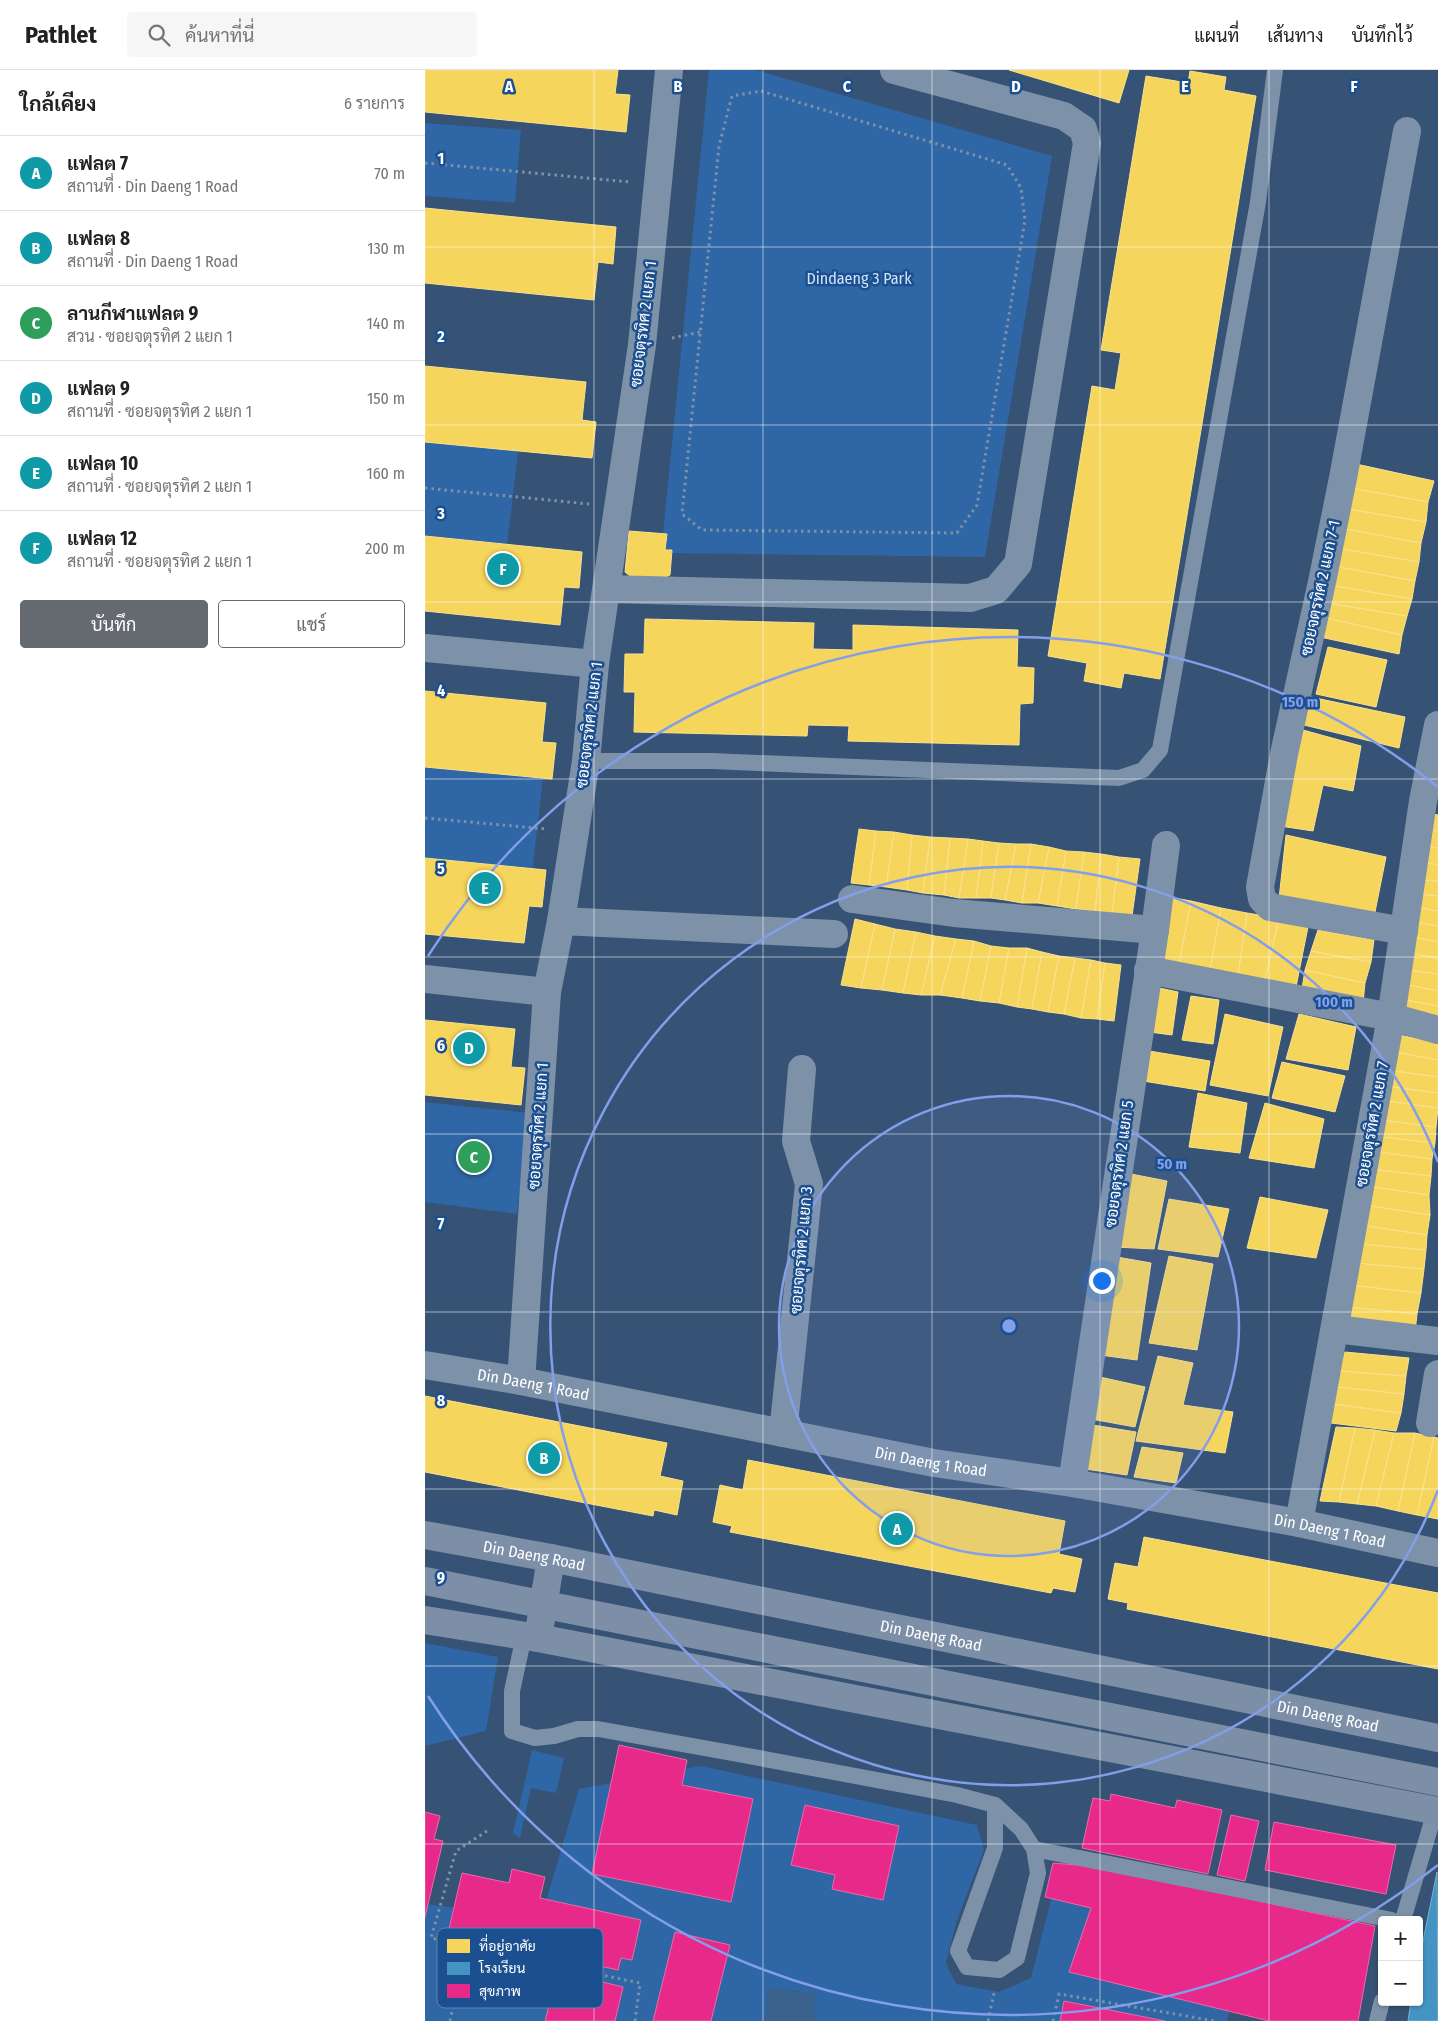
<!DOCTYPE html>
<html lang="th">
<head>
<meta charset="utf-8">
<style>
	:root { --surface:#fff; --page:#f6f6f6; --text:#202124; --muted:#757577; --line:#e0e0e0; --accent:#656970 }
	body { margin:0; font-family:"Fira Sans Condensed",Sarabun,sans-serif; background:var(--page); color:var(--text) }
	.controls { position:absolute; right:15px; bottom:15px; display:grid; overflow:hidden; border-radius:5px; box-shadow:0 1px 4px #0004 }
	.controls button { width:45px; height:45px; display:grid; place-items:center; padding:0; border:0; border-bottom:1px solid var(--line); background:var(--surface); color:var(--text); font:25px sans-serif }
	.you { position:absolute; left:676px; top:1210px; width:18px; height:18px; margin:-12px; border:4px solid #fff; border-radius:50%; background:#1a73e8; box-shadow:0 0 0 8px #1a73e833 }
	.badge { display:grid; place-items:center; width:32px; height:32px; border-radius:50%; background:var(--accent); color:#fff; font-size:16px; font-weight:700 }
	.pin { position:absolute; translate:-50% -50%; border:2px solid #fff; box-shadow:0 1px 5px #0006 }
	.list { margin:0; padding:0; list-style:none }
	h2 { display:flex; justify-content:space-between; align-items:center; height:65px; margin:0; padding:0 20px; font-size:21px }
	h2 small { font-size:16px; font-weight:400; color:var(--muted) }
	.list li { display:grid; grid-template-columns:32px 1fr auto; gap:15px; align-items:center; box-sizing:border-box; height:75px; padding:0 20px; border-top:1px solid var(--line) }
	.list b { display:block; font-size:19px; white-space:nowrap }
	.list p { margin:0; font-size:16px; white-space:nowrap; color:var(--muted) }
	.list em { font-size:16px; font-style:normal; color:var(--muted) }
	.actions { display:flex; gap:10px; padding:15px 20px }
	.actions a { flex:1; padding:11px 0; border:1px solid var(--accent); border-radius:5px; text-align:center; font-size:18px; color:var(--accent) }
	.actions .main { background:var(--accent); color:#fff }
	.icon { flex:none; width:28px; height:28px; fill:none; stroke:currentColor; stroke-width:2; stroke-linecap:round; stroke-linejoin:round }
	.map { position:relative; flex:none; width:1013px; height:1951px; overflow:hidden }
	header { display:flex; align-items:center; gap:30px; box-sizing:border-box; height:70px; padding:0 25px; background:var(--surface); border-bottom:1px solid var(--line) }
	header strong { font-size:24px }
	nav { display:flex; gap:28px; margin-inline-start:auto; font-size:18px }
	.search { width:350px; height:45px; background:var(--page); display:flex; align-items:center; gap:12px; box-sizing:border-box; padding:0 18px; border-radius:5px; color:var(--muted); font-size:19px }
	main { display:flex }
	aside { flex:1; background:var(--surface) }
	.map>svg:first-child { display:block }
</style>
</head>
<body>
<header>
<strong>Pathlet</strong>
<div class="search"><svg class="icon" aria-label="search" viewBox="0 0 24 24"><circle cx="10" cy="10" r="6"/><path d="M15 15l6 6"/></svg>ค้นหาที่นี่</div>
<nav><a>แผนที่</a><a>เส้นทาง</a><a>บันทึกไว้</a></nav>
</header>
<main>
<aside>
<h2>ใกล้เคียง<small>6 รายการ</small></h2>
<ul class="list">
<li><span class="badge" style="background:#0f9aa8">A</span><div><b>แฟลต 7</b><p>สถานที่ · Din Daeng 1 Road</p></div><em>70 m</em></li>
<li><span class="badge" style="background:#0f9aa8">B</span><div><b>แฟลต 8</b><p>สถานที่ · Din Daeng 1 Road</p></div><em>130 m</em></li>
<li><span class="badge" style="background:#2e9e5b">C</span><div><b>ลานกีฬาแฟลต 9</b><p>สวน · ซอยจตุรทิศ 2 แยก 1</p></div><em>140 m</em></li>
<li><span class="badge" style="background:#0f9aa8">D</span><div><b>แฟลต 9</b><p>สถานที่ · ซอยจตุรทิศ 2 แยก 1</p></div><em>150 m</em></li>
<li><span class="badge" style="background:#0f9aa8">E</span><div><b>แฟลต 10</b><p>สถานที่ · ซอยจตุรทิศ 2 แยก 1</p></div><em>160 m</em></li>
<li><span class="badge" style="background:#0f9aa8">F</span><div><b>แฟลต 12</b><p>สถานที่ · ซอยจตุรทิศ 2 แยก 1</p></div><em>200 m</em></li>
</ul>
<div class="actions"><a class="main">บันทึก</a><a>แชร์</a></div>
</aside>
<div class="map">
<svg width="1013" height="1951" viewBox="0 0 1013 1951">
	<rect width="100%" height="100%" fill="#365274"/>
	<path fill="#2f66a5" d="M284,0H331L627,86L560,487L236,483Z
		M0,53L96,60L90,133L0,126Z
		M0,364L94,375L81,484L0,475Z
		M0,686L119,699L106,813L0,802Z
		M0,1032L104,1043L92,1144L0,1132Z
		M0,1573L73,1587L61,1661L0,1676Z
		M107,1680L139,1688L131,1723L106,1718L95,1768L88,1763Z
		M276,1696L552,1755L559,1780L532,1850L521,1893L531,1914L574,1922L606,1908L629,1818L819,1881L802,1951H388L391,1924L344,1918L340,1951H0V1834L116,1848L154,1719Z"/>
	<path fill="#3b618d" d="M344,1918L391,1924L388,1951H340Z"/>
	<path fill="#f6d55c" stroke="#f9e28d" d="M0,0H193L190,24L205,25L201,62L0,42Z
		M584,0H704L694,33Z
		M765,1L801,7L799,20L831,26L735,609L699,603L696,618L659,611L662,593L623,586L667,316L690,320L696,283L676,280L721,6L763,13Z
		M0,138L191,157L188,194L173,192L169,230L0,213Z
		M0,296L161,312L157,350L171,352L167,388L0,372Z
		M931,394L1009,411L1003,432L926,418Z
		M926,418L1003,432L1001,452L923,439Z
		M923,439L1001,452L996,473L916,458Z
		M916,458L996,473L994,492L911,478Z
		M204,461L242,464L240,480H247L245,505L237,509L205,506L200,502Z
		M0,466L157,482L154,518L139,517L135,555L0,541Z
		M911,478L994,492L990,511L909,496Z
		M909,496L990,511L987,529L904,515Z
		M904,515L987,529L982,546L902,533Z
		M902,533L982,546L977,565L897,547Z
		M897,547L977,565L974,584L895,567Z
		M220,549L389,553L388,579L428,580V555L593,560L592,597L609,598L608,633L595,634L594,675L423,671L424,656L383,655L382,666L209,662L210,622H199L200,584H219Z
		M903,577L962,590L951,637L891,624Z
		M0,621L121,633L117,672L131,673L127,709L0,697Z
		M886,627L980,647L974,678L879,655Z
		M878,660L936,676L928,721L898,715L888,761L855,756Z
		M1008,744L1013,745V761L1004,760Z
		M434,759L451,761L444,815L426,813Z
		M1004,760L1013,761V778L1000,776Z
		M451,761L469,762L461,817L444,815Z
		M469,762L487,765L482,820L461,817Z
		M487,765L505,767L498,823L482,820Z
		M861,765L961,787L949,847L854,829Z
		M505,767L525,768L519,825L498,823Z
		M525,768L543,769L534,828L519,825Z
		M543,769L558,771L551,828H534Z
		M558,771L574,773L566,828H551Z
		M574,773L591,774L580,830L566,828Z
		M591,774H606L597,833L580,830Z
		M606,774L624,777L613,833H597Z
		M1000,776L1013,778V795L998,792Z
		M624,777L641,781L632,836L613,833Z
		M641,781L659,782L651,839L632,836Z
		M659,782L676,784L670,841L651,839Z
		M676,784L694,787L687,843L670,841Z
		M694,787L715,789L707,846L687,843Z
		M0,788L121,800L117,837L104,836L99,873L0,864Z
		M998,792L1013,795V811L997,810Z
		M997,810L1013,811V826L993,824Z
		M993,824L1013,826V841L990,837Z
		M739,826L766,831L754,894L728,890Z
		M766,831L796,838L785,900L754,894Z
		M990,837L1013,841V856L989,852Z
		M796,838L822,843L813,906L785,900Z
		M822,843L854,848L840,910L813,906Z
		M854,848L883,857L871,917L840,910Z
		M430,849L450,854L436,918L416,915Z
		M989,852L1013,856V872L987,867Z
		M450,854L470,859L457,920L436,918Z
		M470,859L491,862L478,923L457,920Z
		M893,860L949,870L946,892L886,881Z
		M491,862L510,866L496,925L478,923Z
		M510,866L531,869L515,925H496Z
		M987,867L1013,872V888L984,883Z
		M531,869L549,871L537,928L515,925Z
		M549,871L566,876L555,931L537,928Z
		M566,876L584,878L574,933L555,931Z
		M584,878H602L592,937L574,933Z
		M602,878L617,882L607,939L592,937Z
		M886,881L946,892L940,913L880,900Z
		M617,882L634,886L623,942L607,939Z
		M984,883L1013,888V904L982,900Z
		M634,886L650,888L639,944L623,942Z
		M650,888L666,890L656,948L639,944Z
		M666,890L680,893L672,949L656,948Z
		M680,893L696,895L689,951L672,949Z
		M880,900L940,913L938,933L877,919Z
		M982,900L1013,904V921L979,914Z
		M979,914L1013,921V936L975,929Z
		M725,916L753,922L747,965L717,961Z
		M766,926L794,930L788,974L757,970Z
		M975,929L1013,936V954L972,944Z
		M800,944L858,957L843,1026L785,1015Z
		M874,944L931,957L923,1000L861,989Z
		M0,950L90,959L86,997L100,998L96,1035L0,1025Z
		M969,964L1013,973V990L965,981Z
		M724,981L785,991L780,1021L718,1011Z
		M965,981L1013,990V1007L963,1000Z
		M857,992L920,1006L910,1042L847,1028Z
		M963,1000L1013,1007V1023L960,1016Z
		M960,1016L1013,1023V1038L955,1030Z
		M773,1023L822,1033L815,1083L764,1077Z
		M955,1030L1013,1038L1011,1057L950,1049Z
		M840,1033L899,1049L889,1098L824,1088Z
		M950,1049L1011,1057L1010,1073L949,1066Z
		M949,1066L1010,1073L1007,1089L947,1081Z
		M947,1081L1007,1089L1006,1106L944,1099Z
		M944,1099L1006,1106L1004,1125L942,1116Z
		M706,1104L742,1111L729,1179L690,1177Z
		M942,1116L1004,1125L1005,1145L939,1135Z
		M835,1127L903,1140L891,1188L822,1178Z
		M744,1129L804,1139L793,1187L733,1179Z
		M939,1135L1005,1145L1002,1165L935,1155Z
		M935,1155L1002,1165L1001,1180L934,1174Z
		M934,1174L1001,1180L999,1199L930,1193Z
		M744,1186L788,1194L772,1280L724,1273Z
		M692,1187L726,1193L712,1290L675,1285Z
		M930,1193L999,1199L996,1223L925,1215Z
		M925,1215L996,1223L992,1244L922,1237Z
		M922,1237L992,1244L990,1262L918,1256Z
		M920,1282L984,1288L981,1306L914,1301Z
		M733,1286L768,1293L758,1335L808,1342L800,1383L711,1371Z
		M914,1301L981,1306L979,1324L911,1317Z
		M675,1307L720,1317L710,1357L666,1349Z
		M911,1317L979,1324L976,1343L908,1334Z
		M0,1326L242,1373L235,1406L258,1411L252,1445L229,1440L228,1446L0,1402Z
		M908,1334L976,1343L971,1361L906,1353Z
		M668,1355L711,1362L702,1405L660,1399Z
		M911,1357L930,1358L914,1432L895,1431Z
		M930,1358L950,1360L932,1434L914,1432Z
		M950,1360L969,1363L951,1436L932,1434Z
		M969,1363H990L973,1441L951,1436Z
		M990,1363L1009,1367L992,1445L973,1441Z
		M1009,1367L1013,1368V1449L992,1445Z
		M717,1377L758,1383L751,1413L709,1407Z
		M323,1390L640,1451L634,1484L657,1489L650,1522L628,1518L626,1523L305,1462L307,1456L288,1452L295,1415L318,1420Z
		M719,1467L1013,1523V1599L702,1539L703,1533L683,1529L690,1493L713,1497Z"/>
	<path fill="#4393c3" stroke="#7bb3d5" d="M1012,1802L1013,1951H983L986,1932H994V1891Z"/>
	<path fill="#e7298a" stroke="#ee69ad" d="M194,1675L262,1690L257,1715L328,1729L306,1832L167,1804Z
		M686,1724L750,1738L752,1730L797,1740L783,1804L657,1778L668,1728L685,1731Z
		M380,1735L474,1756L458,1830L407,1819L410,1805L366,1795Z
		M0,1742L15,1746L9,1769L18,1771L0,1847Z
		M806,1745L834,1751L820,1811L792,1805Z
		M849,1752L971,1775L961,1824L840,1800Z
		M628,1793L675,1797L950,1856L933,1951H844L644,1902L666,1838L620,1827Z
		M87,1799L120,1807L115,1828L216,1850L207,1890L196,1888L193,1900L23,1863L37,1803L84,1813Z
		M250,1862L305,1875L286,1951H228Z
		M133,1901L198,1917L190,1951H120Z
		M639,1931L740,1951H635Z"/>
	<g fill="none" stroke-linecap="round" stroke-linejoin="round">
		<path stroke="#7d92a8" stroke-width="3" stroke-dasharray="2.5 4" stroke-linecap="butt" d="M336,21L582,95L596,118L600,150L552,435L532,463L277,460L257,444L294,76L307,26Z
			M0,93L205,112
			M247,268L275,262
			M0,418L164,434
			M0,748L122,759
			M62,1761L31,1781L6,1868L41,1877L215,1913L210,1951
			M25,1951L43,1867
			M563,1951L569,1923
			M628,1951L634,1924L790,1951"/>
		<path stroke="#7d92a8" stroke-width="16" d="M161,691H286L694,708L718,700L735,680L833,132L850,0
			M99,1566L87,1621V1661L110,1668L129,1666L153,1659H173L318,1685L532,1725L570,1735L596,1759L609,1779L613,1803L592,1888L574,1900L542,1897L533,1881L570,1778V1735
			M609,1779L967,1850
			M978,1850L1010,1741
			M952,1951L957,1931"/>
		<g stroke="#7d92a8" stroke-width="28">
			<path d="M182,519L545,528L571,520L593,494L662,73L658,59L639,46L469,0"/>
			<path d="M0,578L170,594"/>
			<path d="M427,829L529,843L730,860"/>
			<path d="M136,851L409,864"/>
			<path d="M979,861L845,837L837,829L835,817L859,684L897,512L918,408L982,61"/>
			<path d="M723,900L966,947L1013,960"/>
			<path d="M0,909L122,922"/>
			<path d="M910,1259L1013,1271"/>
			<path id="s1" d="M0,1295L96,1311L509,1393L647,1413L874,1453L1013,1483"/>
			<path d="M96,1311L122,922L136,851L161,691L170,594L217,275L244,0"/>
			<path d="M1005,1353L1013,1304"/>
			<path d="M358,1363L384,1114L371,1071L377,999"/>
			<path d="M647,1413L730,860L741,775"/>
			<path d="M874,1453L966,947L998,731L1013,655"/>
		</g>
		<g stroke="#7d8ea7" stroke-width="28">
			<path id="s2" d="M0,1465L126,1488L1013,1668"/>
			<path d="M0,1550L113,1568L1013,1741"/>
			<path d="M113,1568L126,1488"/>
		</g>
		<path stroke="#7d8ea7" stroke-width="28" d="M0,1511L1013,1712"/>
	</g>
	<path fill="none" stroke="#fff" stroke-width="1" stroke-opacity="0.55" d="M169,0V1951M338,0V1951M507,0V1951M675,0V1951M844,0V1951M0,177H1013M0,355H1013M0,532H1013M0,709H1013M0,887H1013M0,1064H1013M0,1242H1013M0,1419H1013M0,1596H1013M0,1774H1013"/>
	<circle cx="584" cy="1256" r="230" fill="#839eea" fill-opacity=".12"/>
	<g fill="none" stroke="#839eea" stroke-width="2.5">
		<circle cx="584" cy="1256" r="230"/>
		<path d="M1013 1420A459 459 0 1 1 1013 1092"/>
		<path d="M1013 1795A689 689 0 0 1 3 1626M3 886A689 689 0 0 1 1013 717"/>
	</g>
	<g text-anchor="middle" dominant-baseline="central" stroke-width="5" stroke-linejoin="round" paint-order="stroke">
		<g font-size="16" fill="#cfe3fa" stroke="#1b4f8f">
			<text x="434" y="208">Dindaeng 3 Park</text>
		</g>
		<g font-size="16" fill="#fff" stroke="#1b4f8f">
			<text transform="translate(218 254) rotate(-83)">ซอยจตุรทิศ 2 แยก 1</text>
			<text transform="translate(895 518) rotate(-78)">ซอยจตุรทิศ 2 แยก 7-1</text>
			<text transform="translate(164 655) rotate(-83)">ซอยจตุรทิศ 2 แยก 1</text>
			<text transform="translate(947 1054) rotate(-80)">ซอยจตุรทิศ 2 แยก 7</text>
			<text transform="translate(113 1056) rotate(-86)">ซอยจตุรทิศ 2 แยก 1</text>
			<text transform="translate(694 1094) rotate(-82)">ซอยจตุรทิศ 2 แยก 5</text>
			<text transform="translate(376 1180) rotate(-85)">ซอยจตุรทิศ 2 แยก 3</text>
			<text stroke="none"><textPath href="#s1" startOffset="110">Din Daeng 1 Road</textPath></text>
			<text stroke="none"><textPath href="#s1" startOffset="515">Din Daeng 1 Road</textPath></text>
			<text stroke="none"><textPath href="#s1" startOffset="920">Din Daeng 1 Road</textPath></text>
			<text stroke="none"><textPath href="#s2" startOffset="111">Din Daeng Road</textPath></text>
			<text stroke="none"><textPath href="#s2" startOffset="516">Din Daeng Road</textPath></text>
			<text stroke="none"><textPath href="#s2" startOffset="921">Din Daeng Road</textPath></text>
		</g>
	</g>
	<rect x="12" y="1858" width="166" height="80" rx="8" fill="#1b4f8f" stroke="#5f84b1" stroke-width="1"/>
	<rect x="22" y="1869" width="23" height="14" fill="#f6d55c"/>
	<rect x="22" y="1892" width="23" height="13" fill="#4393c3"/>
	<rect x="22" y="1914" width="23" height="14" fill="#e7298a"/>
	<g font-size="14" fill="#fff">
		<text x="54" y="1881">ที่อยู่อาศัย</text>
		<text x="54" y="1903">โรงเรียน</text>
		<text x="54" y="1926">สุขภาพ</text>
	</g>
	<g font-size="16" text-anchor="middle" font-weight="bold" fill="#fff" stroke="#1b4f8f" stroke-width="5" stroke-linejoin="round" paint-order="stroke">
		<text x="84" y="22">A</text>
		<text x="253" y="22">B</text>
		<text x="422" y="22">C</text>
		<text x="591" y="22">D</text>
		<text x="760" y="22">E</text>
		<text x="929" y="22">F</text>
		<text x="16" y="94">1</text>
		<text x="16" y="272">2</text>
		<text x="16" y="449">3</text>
		<text x="16" y="626">4</text>
		<text x="16" y="804">5</text>
		<text x="16" y="981">6</text>
		<text x="16" y="1159">7</text>
		<text x="16" y="1336">8</text>
		<text x="16" y="1513">9</text>
	</g>
	<circle cx="584" cy="1256" r="8" fill="#839eea" stroke="#1b4f8f" stroke-width="2.5"/>
	<g font-size="15" text-anchor="middle" font-weight="bold" fill="#839eea" stroke="#1b4f8f" stroke-width="5" stroke-linejoin="round" paint-order="stroke">
		<text x="875" y="637">150 m</text>
		<text x="909" y="937">100 m</text>
		<text x="747" y="1099">50 m</text>
	</g>
</svg>
<div class="controls">
<button>+</button>
<button>−</button>
</div>
<div class="you"></div>
<div class="pin badge" style="left:472px;top:1459px;background:#0f9aa8">A</div>
<div class="pin badge" style="left:119px;top:1388px;background:#0f9aa8">B</div>
<div class="pin badge" style="left:49px;top:1087px;background:#2e9e5b">C</div>
<div class="pin badge" style="left:44px;top:978px;background:#0f9aa8">D</div>
<div class="pin badge" style="left:60px;top:818px;background:#0f9aa8">E</div>
<div class="pin badge" style="left:78px;top:499px;background:#0f9aa8">F</div>
</div>
</main>
</body>
</html>
